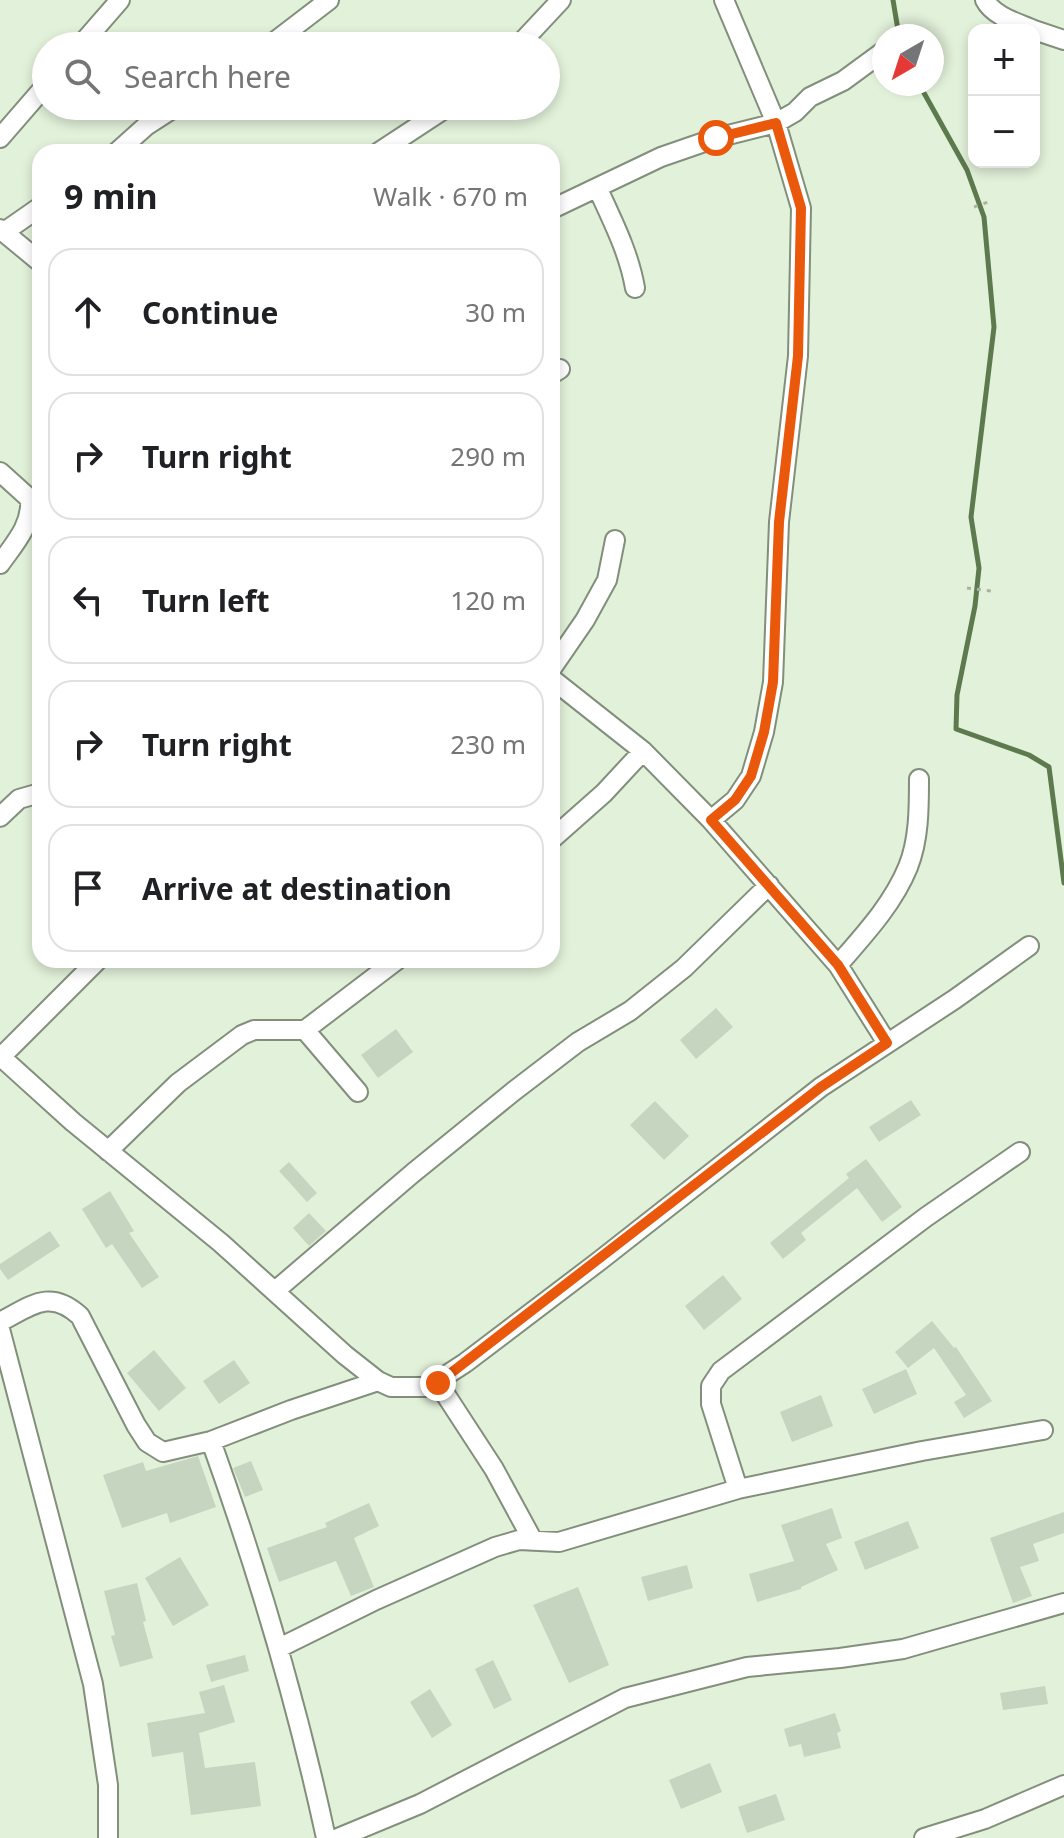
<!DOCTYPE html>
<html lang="en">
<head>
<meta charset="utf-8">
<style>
	:root { --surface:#fff; --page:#f6f6f6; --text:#202124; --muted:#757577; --line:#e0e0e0 }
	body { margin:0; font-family:"Noto Sans",sans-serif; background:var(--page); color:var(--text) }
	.controls { position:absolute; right:24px; top:24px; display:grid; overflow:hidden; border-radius:16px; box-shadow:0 4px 12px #0003 }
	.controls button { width:72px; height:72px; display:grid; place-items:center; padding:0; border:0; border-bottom:2px solid var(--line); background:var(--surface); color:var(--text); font:40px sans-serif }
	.compass { position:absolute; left:872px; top:24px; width:72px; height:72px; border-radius:50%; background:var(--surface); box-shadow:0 4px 12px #0003; rotate:219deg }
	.stop { position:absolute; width:24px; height:24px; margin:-18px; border:6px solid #ea580c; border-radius:50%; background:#fff }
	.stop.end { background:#ea580c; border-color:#fff; box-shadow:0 2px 8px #0008 }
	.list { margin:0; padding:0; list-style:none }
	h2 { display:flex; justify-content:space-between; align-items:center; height:104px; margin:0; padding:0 32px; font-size:34px }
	h2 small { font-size:26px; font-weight:400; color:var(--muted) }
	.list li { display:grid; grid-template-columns:52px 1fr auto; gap:24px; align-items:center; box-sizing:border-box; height:128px; margin:0 16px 16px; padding:0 16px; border:2px solid var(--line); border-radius:24px }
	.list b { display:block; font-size:30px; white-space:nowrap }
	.list em { font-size:26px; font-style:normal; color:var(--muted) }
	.icon { flex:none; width:44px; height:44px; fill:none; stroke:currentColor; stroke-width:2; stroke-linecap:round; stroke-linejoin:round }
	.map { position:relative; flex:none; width:1064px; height:1838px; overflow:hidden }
	.search { position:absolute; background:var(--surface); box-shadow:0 4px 12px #0003; left:32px; top:32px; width:528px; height:88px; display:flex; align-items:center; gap:20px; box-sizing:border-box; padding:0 28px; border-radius:44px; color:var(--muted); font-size:30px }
	.panel { position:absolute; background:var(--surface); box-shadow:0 4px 12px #0003; left:32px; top:144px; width:528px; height:824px; border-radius:24px }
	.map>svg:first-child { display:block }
</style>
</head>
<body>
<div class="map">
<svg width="1064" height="1838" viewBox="0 0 1064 1838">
	<rect width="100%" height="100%" fill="#e2f1da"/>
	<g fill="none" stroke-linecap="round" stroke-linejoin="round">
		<path stroke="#5c7a4d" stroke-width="5" d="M893,0L899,36
			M919,84L967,170L984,217L994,327L971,517L979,568L975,606L957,695L956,729L1029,755L1049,767L1064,883"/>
	</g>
	<path fill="#c6d5bf" d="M716,1008L733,1027L696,1059L680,1040Z
		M396,1029L413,1052L378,1078L361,1055Z
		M911,1100L921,1115L879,1142L869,1127Z
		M655,1101L689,1136L664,1160L630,1125Z
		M866,1159L902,1207L882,1222L857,1188L801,1233L806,1240L783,1259L770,1243L849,1178L846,1174Z
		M289,1162L317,1193L307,1202L279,1171Z
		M110,1191L134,1231L129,1233L159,1277L142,1288L112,1244L106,1248L82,1209Z
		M309,1213L326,1231L309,1246L293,1228Z
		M50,1231L60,1246L8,1280L0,1269V1264Z
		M723,1275L742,1299L704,1330L685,1306Z
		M932,1321L954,1348L956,1347L992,1401L964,1418L954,1402L966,1395L934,1348L908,1368L895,1352Z
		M154,1350L186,1388L159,1411L127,1373Z
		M234,1360L250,1383L219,1404L203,1381Z
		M906,1369L917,1394L874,1414L862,1389Z
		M821,1395L833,1426L792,1442L780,1412Z
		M198,1456L216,1507L170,1523L167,1513L122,1528L103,1475L143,1462L146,1471Z
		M251,1461L263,1490L245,1497L233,1468Z
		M369,1503L379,1526L354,1538L374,1587L351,1596L336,1561L279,1582L267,1548L327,1527L325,1523Z
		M832,1508L842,1538L826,1544L838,1570L801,1587V1589L757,1602L749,1574L794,1561L781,1525Z
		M1064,1512V1533L1033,1544L1039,1561L1020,1567L1032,1596L1013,1603L990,1538Z
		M908,1521L919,1548L865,1570L854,1542Z
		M180,1557L209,1605L173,1626L145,1578Z
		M687,1565L693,1588L648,1601L641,1577Z
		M137,1583L146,1621L143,1622L153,1658L120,1667L111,1636L115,1635L104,1591Z
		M578,1587L609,1665L569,1683L533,1605Z
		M245,1655L249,1671L211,1682L206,1665Z
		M493,1660L512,1700L494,1709L475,1669Z
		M224,1685L235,1722L199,1733L205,1768L255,1762L261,1806L191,1815L183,1752L152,1757L147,1723L205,1713L199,1692Z
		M1045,1686L1048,1704L1003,1710L1000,1693Z
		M430,1689L452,1725L432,1738L410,1702Z
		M835,1713L841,1731L837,1733L841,1748L804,1757L801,1744L789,1747L784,1729Z
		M710,1763L722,1792L681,1809L669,1780Z
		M776,1794L785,1820L747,1833L738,1807Z"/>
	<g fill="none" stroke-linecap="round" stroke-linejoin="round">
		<g stroke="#818f7b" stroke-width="22">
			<path id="street" d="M985,0C993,16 1018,23 1034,30
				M1034,30L1064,40
				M80,46L120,0
				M269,46L329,0
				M518,46L561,0
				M0,138L46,85
				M117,152L146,126L177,106
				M379,152L449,106
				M598,189C613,222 629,253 635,288
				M552,209L661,157L716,138L776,123L795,112L810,97L843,81L884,51
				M0,229L40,262
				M4,232L40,207
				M552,374L560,369
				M0,472L30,499C32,525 15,543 0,564
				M552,668L585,620L607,580L615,540
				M552,679L643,751L711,820L838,965L887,1043
				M0,817L19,799L40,793
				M711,820L735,800L751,776L764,732L773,682L779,522L798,356L801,208L776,123L724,0
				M552,839L604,793L643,751
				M838,965C864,935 893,904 908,867C919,840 919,808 919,779
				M305,1030L358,1092
				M0,1056L73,1122L221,1243L345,1355L378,1381L391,1387H428L465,1363L598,1262L821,1087L955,999L1029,946
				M1,1057L98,960
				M108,1151L178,1083L242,1035L254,1030H305L397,960
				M275,1291L413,1173L514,1091L578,1042L630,1011L684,968L769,885
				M0,1322C31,1306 50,1288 80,1316L136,1425L147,1442L163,1452L211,1441L291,1410L378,1381
				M0,1329L93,1684L108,1785V1838
				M438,1383L494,1469L532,1539
				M211,1441C258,1572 297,1703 326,1838
				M738,1489L711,1404V1386L721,1371L926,1217L1020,1152
				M279,1648L376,1600L495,1547L519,1540L559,1542L738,1489L922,1451L1043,1430
				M338,1838L420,1804L625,1698L747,1667L840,1658L903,1649L1064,1603
				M924,1838L985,1819L1064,1785"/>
		</g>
		<path stroke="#a8b4a1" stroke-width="3" stroke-dasharray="4 6" stroke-linecap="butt" d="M974,207L991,201
			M967,588L991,591"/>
		<use href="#street" stroke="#fff" stroke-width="18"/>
	</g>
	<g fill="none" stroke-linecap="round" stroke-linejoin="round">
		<path stroke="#ea580c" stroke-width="10" d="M438,1383L821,1087L887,1043L838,965L711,820L735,800L751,776L764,732L773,682L779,522L798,356L801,208L776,123L716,138"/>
	</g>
</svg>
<div class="controls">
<button>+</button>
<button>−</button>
</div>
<svg class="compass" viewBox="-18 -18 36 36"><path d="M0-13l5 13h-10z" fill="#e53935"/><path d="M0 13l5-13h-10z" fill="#757577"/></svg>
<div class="stop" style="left:716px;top:138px"></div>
<div class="stop end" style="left:438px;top:1383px"></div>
<div class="search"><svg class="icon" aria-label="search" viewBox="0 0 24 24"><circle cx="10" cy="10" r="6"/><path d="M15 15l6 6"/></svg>Search here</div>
<section class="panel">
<h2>9 min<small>Walk · 670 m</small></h2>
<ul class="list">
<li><svg class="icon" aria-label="ahead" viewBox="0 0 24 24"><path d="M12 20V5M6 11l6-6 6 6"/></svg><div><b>Continue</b></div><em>30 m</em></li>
<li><svg class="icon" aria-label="right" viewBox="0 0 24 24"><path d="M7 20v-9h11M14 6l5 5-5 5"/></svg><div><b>Turn right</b></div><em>290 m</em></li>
<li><svg class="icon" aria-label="left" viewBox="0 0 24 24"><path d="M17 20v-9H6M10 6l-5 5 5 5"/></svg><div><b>Turn left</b></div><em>120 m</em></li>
<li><svg class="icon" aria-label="right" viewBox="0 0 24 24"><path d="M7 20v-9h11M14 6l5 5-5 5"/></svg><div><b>Turn right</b></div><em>230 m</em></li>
<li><svg class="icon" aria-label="arrive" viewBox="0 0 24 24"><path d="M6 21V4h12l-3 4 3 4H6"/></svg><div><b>Arrive at destination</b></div></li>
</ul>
</section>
</div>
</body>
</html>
